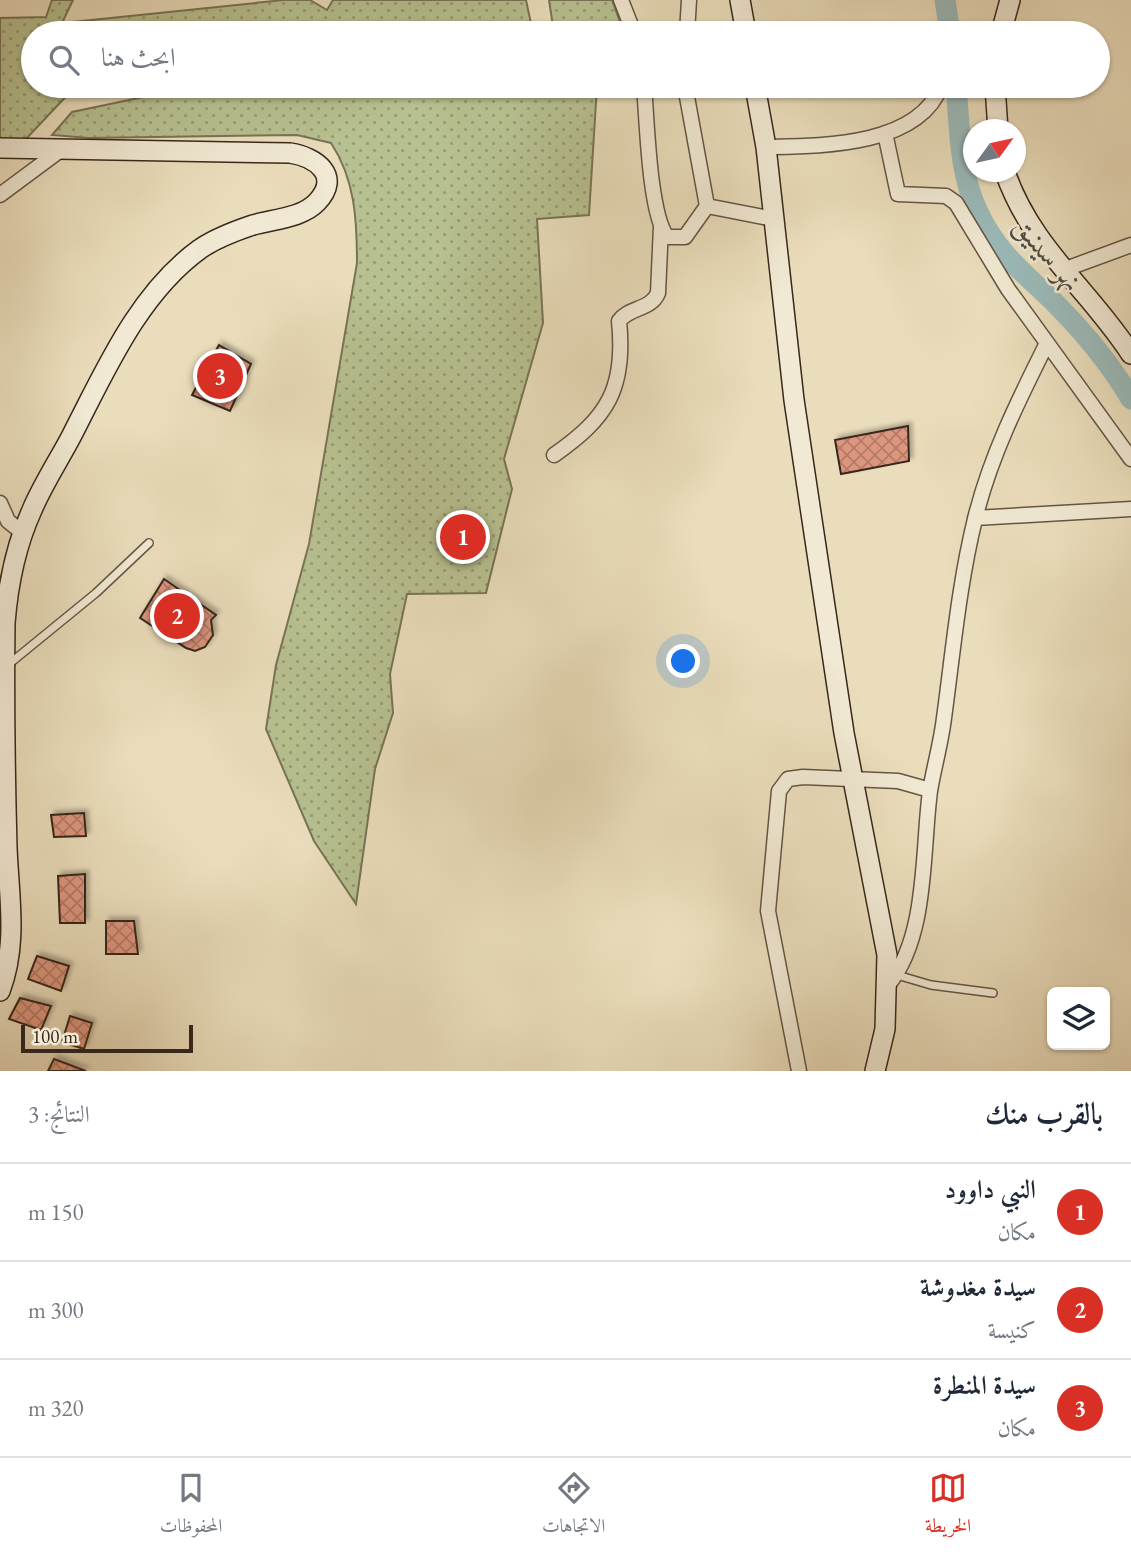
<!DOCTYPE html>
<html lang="ar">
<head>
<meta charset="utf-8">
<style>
	:root { --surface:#fff; --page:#f6f6f7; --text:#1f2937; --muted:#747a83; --line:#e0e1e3; --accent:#d93025 }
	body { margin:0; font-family:"EB Garamond",Amiri,serif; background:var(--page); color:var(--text); direction:rtl }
	.controls { position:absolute; right:21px; bottom:21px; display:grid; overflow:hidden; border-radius:10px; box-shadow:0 2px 5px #0004 }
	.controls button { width:63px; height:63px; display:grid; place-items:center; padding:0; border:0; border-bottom:2px solid var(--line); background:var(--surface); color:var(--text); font:35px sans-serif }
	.compass { position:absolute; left:963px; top:119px; width:63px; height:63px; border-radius:50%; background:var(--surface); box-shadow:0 2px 5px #0004; rotate:57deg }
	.scale { position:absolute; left:21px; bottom:18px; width:172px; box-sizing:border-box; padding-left:7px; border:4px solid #39281c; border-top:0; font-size:19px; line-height:24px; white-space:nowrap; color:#39281c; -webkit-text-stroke:5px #f1e9d3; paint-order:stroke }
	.you { position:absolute; left:684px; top:662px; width:24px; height:24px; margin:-18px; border:5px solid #fff; border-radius:50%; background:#1a73e8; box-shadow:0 0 0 10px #1a73e833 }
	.badge { display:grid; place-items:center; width:46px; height:46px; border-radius:50%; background:var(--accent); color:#fff; font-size:23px; font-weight:700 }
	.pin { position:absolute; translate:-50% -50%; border:4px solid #fff; box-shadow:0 2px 7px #0006 }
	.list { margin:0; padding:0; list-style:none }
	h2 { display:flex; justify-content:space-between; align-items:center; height:91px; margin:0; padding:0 28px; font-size:30px }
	h2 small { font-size:23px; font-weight:400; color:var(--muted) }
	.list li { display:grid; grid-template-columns:46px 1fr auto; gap:21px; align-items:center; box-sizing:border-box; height:98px; padding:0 28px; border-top:2px solid var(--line) }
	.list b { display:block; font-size:26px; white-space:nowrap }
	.list p { margin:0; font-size:23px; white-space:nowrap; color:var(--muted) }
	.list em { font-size:23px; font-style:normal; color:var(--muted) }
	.icon { flex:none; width:38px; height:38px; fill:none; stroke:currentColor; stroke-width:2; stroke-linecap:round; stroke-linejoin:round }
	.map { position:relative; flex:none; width:1131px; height:1071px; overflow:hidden; direction:ltr }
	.search { position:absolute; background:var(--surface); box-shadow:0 2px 5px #0004; left:21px; right:21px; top:21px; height:77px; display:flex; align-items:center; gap:18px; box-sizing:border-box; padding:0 24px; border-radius:38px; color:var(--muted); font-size:26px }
	.sheet { height:385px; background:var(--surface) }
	nav { display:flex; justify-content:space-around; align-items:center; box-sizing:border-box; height:98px; border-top:2px solid var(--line); background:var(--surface); font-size:19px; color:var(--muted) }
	nav a { display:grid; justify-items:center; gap:4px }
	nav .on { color:var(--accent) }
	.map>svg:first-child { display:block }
</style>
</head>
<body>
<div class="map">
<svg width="1131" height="1071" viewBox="0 0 1131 1071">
	<defs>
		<pattern id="grass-dots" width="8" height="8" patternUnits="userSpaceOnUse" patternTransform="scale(1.75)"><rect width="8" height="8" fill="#b7c090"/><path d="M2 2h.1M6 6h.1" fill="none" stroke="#969c75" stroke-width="1.8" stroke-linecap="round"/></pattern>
		<pattern id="building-cross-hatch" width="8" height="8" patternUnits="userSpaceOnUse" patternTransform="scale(1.75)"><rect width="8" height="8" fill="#dd967e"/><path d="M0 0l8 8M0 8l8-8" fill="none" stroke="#b47a66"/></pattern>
		<filter id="shadow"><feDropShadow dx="3.5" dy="-3.5" stdDeviation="2" flood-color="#0004"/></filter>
	</defs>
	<rect width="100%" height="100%" fill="#eaddbb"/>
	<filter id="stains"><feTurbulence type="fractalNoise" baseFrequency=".00286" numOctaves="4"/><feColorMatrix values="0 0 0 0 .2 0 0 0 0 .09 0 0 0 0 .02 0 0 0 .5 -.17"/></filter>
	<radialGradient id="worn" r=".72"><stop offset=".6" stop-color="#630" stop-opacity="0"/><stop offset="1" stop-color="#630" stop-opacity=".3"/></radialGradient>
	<path fill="url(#grass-dots)" stroke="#787456" stroke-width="2" d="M52,0H73L62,23L284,0H310L327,10L333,0H526L533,33H33V86H84L73,89L25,140L0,139V18L46,17Z
		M549,0H612L624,33H554Z
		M177,86H597L589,215L537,219L543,323L504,459L512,489L486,593L407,594L390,674L393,713L375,769L356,904L314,841L266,729L276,665L309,544L357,263C357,220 355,179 331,143L297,135L89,138L52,135L72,112L177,90Z"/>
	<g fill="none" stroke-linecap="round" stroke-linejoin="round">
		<path stroke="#9bbab9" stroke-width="21" d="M945,0L950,33
			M956,86C960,128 959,173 978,212C998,254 1022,271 1054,302C1082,330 1111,365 1131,399"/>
	</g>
	<path fill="url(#building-cross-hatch)" stroke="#39281c" stroke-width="2" filter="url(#shadow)" d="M219,345L251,364L230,411L192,395Z
		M908,426L909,461L841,474L835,440Z
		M164,579L216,615L211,620L213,635L205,647L195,651L186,648L140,618Z
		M84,813L86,836L54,837L51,815Z
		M85,874V923H60L58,876Z
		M106,921H134L138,954H106Z
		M37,956L69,966L61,991L28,979Z
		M20,998L51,1006L41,1030L9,1019Z
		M70,1016L92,1023L84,1049L62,1042Z
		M54,1059L86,1071H48Z"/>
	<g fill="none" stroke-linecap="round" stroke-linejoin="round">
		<g stroke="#655544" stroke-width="10">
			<path id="lane" d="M9,664L96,593L149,543
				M897,975L931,985L993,993"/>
		</g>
		<g stroke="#655544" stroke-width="17">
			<path id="street" d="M621,0L634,33
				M687,33L689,0
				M644,86C647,119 649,213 667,237H685L707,206L774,219
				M685,86L707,206
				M885,133L898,194L946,196L956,203L1008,289L1131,459
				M766,147C819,146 918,147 941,86
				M0,195L62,149
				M1063,270L1131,245
				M554,455C607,418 626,389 619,321C629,307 651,310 658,293L661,226
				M0,503L8,521L23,533
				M975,518L1131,509
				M888,985C928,937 922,851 930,791C934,767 941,743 944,718C953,652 959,584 975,519C990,457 1019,399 1047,343
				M799,1071L768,911L779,791L788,779L803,777L898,781L930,790"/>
		</g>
		<g stroke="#39281c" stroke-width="22">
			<path id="secondary" d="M740,0L746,33
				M1001,33L1010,0
				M755,86L766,147L794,400L844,733L887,955L885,1029L875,1071
				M995,86L998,130
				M0,148L290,153C316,157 342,176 317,202C302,218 274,219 253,225C235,231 216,238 200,249C139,293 106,369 72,435C59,460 43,484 32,510C16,545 8,585 5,623C4,698 5,773 7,848C9,897 18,944 0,991
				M1005,172C1032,249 1088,288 1131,354"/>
		</g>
		<use href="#lane" stroke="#f1e9d3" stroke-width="7"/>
		<use href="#street" stroke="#f1e9d3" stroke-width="14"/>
		<use href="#secondary" stroke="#f1e9d3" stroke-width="19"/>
	</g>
	<g text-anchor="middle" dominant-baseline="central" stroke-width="5" stroke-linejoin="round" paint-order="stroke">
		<g font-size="30" font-style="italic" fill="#524c43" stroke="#f1e9d3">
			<text transform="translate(1049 253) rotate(49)">نهر سينيق</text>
		</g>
	</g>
	<rect width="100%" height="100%" filter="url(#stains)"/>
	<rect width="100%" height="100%" fill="url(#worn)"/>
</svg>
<div class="controls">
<button><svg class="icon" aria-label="layers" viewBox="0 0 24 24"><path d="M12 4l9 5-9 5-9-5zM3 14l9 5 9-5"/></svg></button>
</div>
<svg class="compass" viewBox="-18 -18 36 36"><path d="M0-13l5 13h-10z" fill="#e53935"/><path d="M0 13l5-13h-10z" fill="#747a83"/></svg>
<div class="scale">100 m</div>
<div class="you"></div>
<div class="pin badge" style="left:463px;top:537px">1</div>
<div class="pin badge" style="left:177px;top:616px">2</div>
<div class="pin badge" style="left:220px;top:376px">3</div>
<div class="search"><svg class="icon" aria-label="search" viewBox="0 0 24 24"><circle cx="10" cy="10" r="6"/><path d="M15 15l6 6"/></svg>ابحث هنا</div>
</div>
<section class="sheet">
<h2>بالقرب منك<small>النتائج: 3</small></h2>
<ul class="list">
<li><span class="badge">1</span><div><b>النبي داوود</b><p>مكان</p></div><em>150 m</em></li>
<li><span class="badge">2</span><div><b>سيدة مغدوشة</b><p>كنيسة</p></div><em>300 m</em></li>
<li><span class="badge">3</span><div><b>سيدة المنطرة</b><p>مكان</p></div><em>320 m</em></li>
</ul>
</section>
<nav>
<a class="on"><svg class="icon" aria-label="map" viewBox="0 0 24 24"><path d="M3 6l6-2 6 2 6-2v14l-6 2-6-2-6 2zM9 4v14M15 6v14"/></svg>الخريطة</a>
<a><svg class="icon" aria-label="directions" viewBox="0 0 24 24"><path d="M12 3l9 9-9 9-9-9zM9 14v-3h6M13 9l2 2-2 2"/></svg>الاتجاهات</a>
<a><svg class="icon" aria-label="saved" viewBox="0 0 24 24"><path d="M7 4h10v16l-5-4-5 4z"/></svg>المحفوظات</a>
</nav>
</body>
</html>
